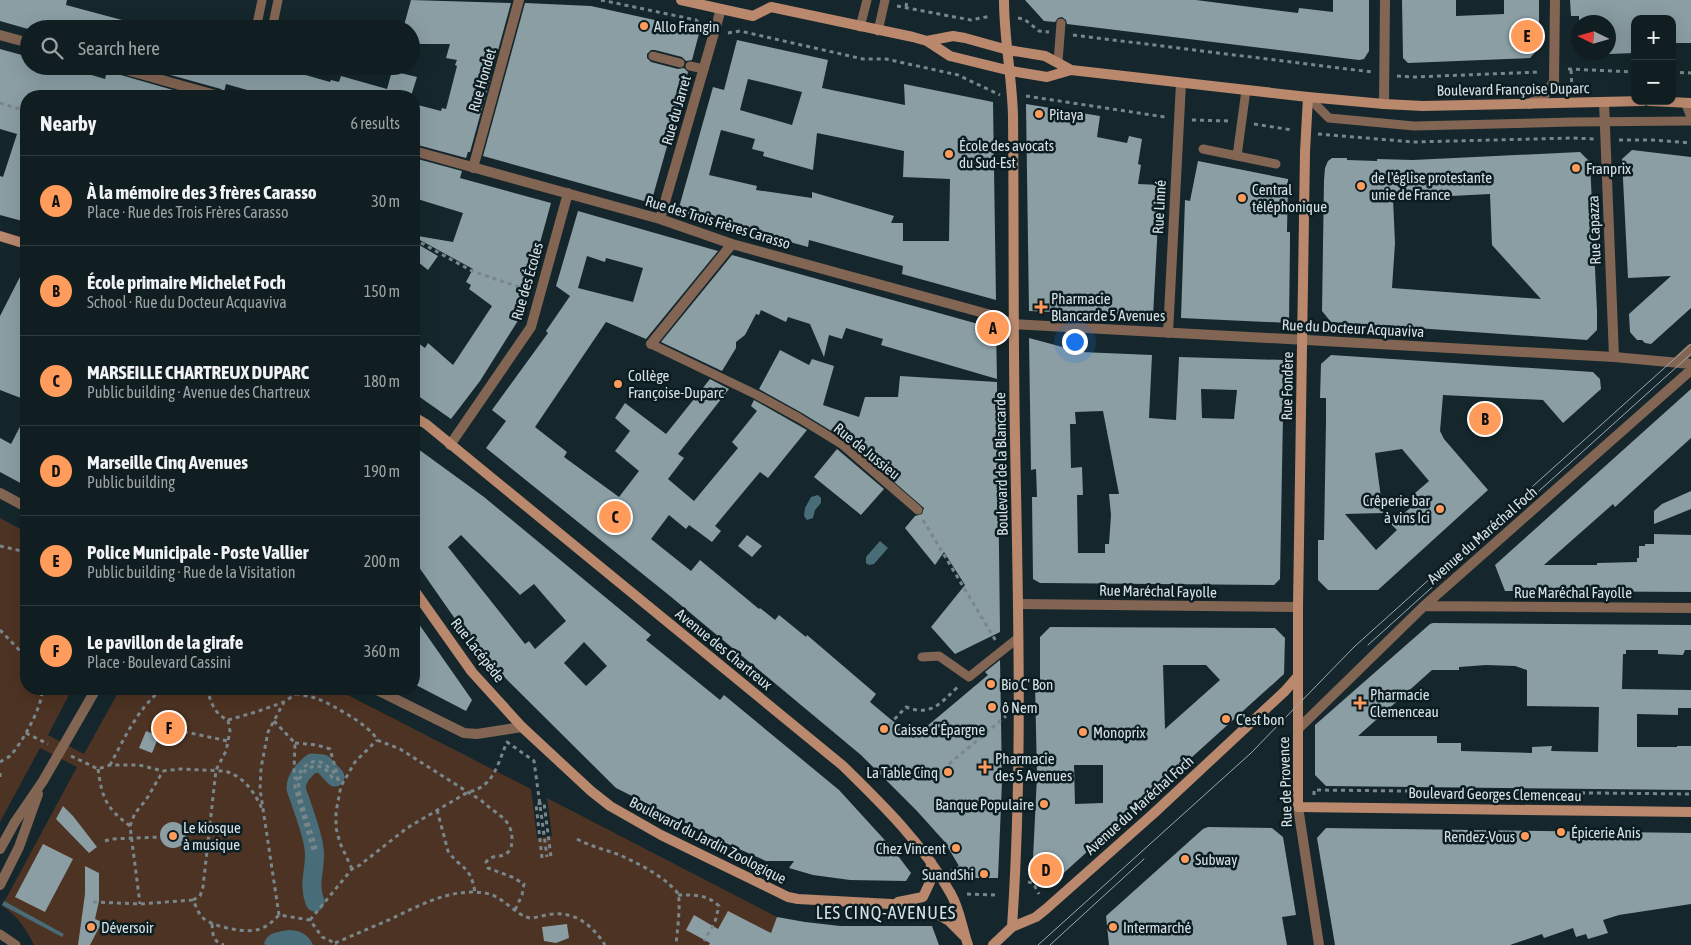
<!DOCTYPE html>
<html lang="en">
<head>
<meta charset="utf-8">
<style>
	:root { --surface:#101d21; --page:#19262a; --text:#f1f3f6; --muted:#9ca2a5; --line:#303b3f; --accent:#ff9b5b }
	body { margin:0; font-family:"Asap Condensed",sans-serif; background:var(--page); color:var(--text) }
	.controls { position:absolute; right:15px; top:15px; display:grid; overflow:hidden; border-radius:10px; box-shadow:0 5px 20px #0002 }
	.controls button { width:45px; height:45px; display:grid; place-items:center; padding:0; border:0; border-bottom:1px solid var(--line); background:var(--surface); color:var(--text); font:25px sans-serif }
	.compass { position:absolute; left:1571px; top:15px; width:45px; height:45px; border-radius:50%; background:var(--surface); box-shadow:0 5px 20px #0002; rotate:275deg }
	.you { position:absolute; left:1074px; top:341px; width:18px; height:18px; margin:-12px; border:4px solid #fff; border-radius:50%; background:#1a73e8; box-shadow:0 0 0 8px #1a73e833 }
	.badge { display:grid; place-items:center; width:32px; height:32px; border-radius:50%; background:var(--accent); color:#111; font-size:16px; font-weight:700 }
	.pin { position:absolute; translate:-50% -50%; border:2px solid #fff; box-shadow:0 1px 5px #0006 }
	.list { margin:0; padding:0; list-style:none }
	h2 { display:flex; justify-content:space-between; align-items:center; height:65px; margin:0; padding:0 20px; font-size:21px }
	h2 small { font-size:16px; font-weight:400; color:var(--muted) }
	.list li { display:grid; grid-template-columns:32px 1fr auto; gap:15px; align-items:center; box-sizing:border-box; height:90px; padding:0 20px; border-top:1px solid var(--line) }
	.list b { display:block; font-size:19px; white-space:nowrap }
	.list p { margin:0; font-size:16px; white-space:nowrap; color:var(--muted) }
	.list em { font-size:16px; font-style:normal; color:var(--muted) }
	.icon { flex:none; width:28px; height:28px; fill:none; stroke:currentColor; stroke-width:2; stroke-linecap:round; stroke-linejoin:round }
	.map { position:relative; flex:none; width:1691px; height:945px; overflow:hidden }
	.search { position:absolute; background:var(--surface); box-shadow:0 5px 20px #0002; left:20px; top:20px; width:400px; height:55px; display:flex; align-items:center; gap:12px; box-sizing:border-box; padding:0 18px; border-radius:28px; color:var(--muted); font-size:19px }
	.panel { position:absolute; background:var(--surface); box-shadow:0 5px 20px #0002; left:20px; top:90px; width:400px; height:605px; border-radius:20px }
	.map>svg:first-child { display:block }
</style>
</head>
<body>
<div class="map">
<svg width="1691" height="945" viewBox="0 0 1691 945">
	<rect width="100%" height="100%" fill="#15272c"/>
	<path fill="#4d3323" d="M0,518L26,532V689H72L48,735L84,754L120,689H336L531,789L537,838L552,836L547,798L777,917L767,945H34C26,929 17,915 2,906L77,767L40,748L0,822Z"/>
	<path fill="#486d78" d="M818,495L821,498V503L815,510L813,518L807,520L804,516L805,508L811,497Z
		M880,541L888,548L874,564L869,565L866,563V557Z
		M4,901L64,934L62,937L2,905Z
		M289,930C300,930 309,935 313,945H266L264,944C267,932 278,932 289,930Z"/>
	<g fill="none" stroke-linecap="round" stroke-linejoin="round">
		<path stroke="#486d78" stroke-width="19" d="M315,902C307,881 317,869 314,848C312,833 306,818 301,803C300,799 297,793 296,788C296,777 305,769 312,763L323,764L335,777"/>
	</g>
	<path fill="#8a9ea4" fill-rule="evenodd" d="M0,0H67L66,5L137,24L136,29H28L0,21Z
		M411,0L511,3L470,152H468L466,158L414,144V104L441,111L442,108L446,109L457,66L455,65L457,60L446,58L450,44H420L411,40V29H403Z
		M1025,0H1196L1298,13L1299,8L1333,12V0H1369V51L1364,59L1359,60L1067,24L1066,20L1062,17L1058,18L1055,22L1044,21Z
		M1402,0H1456V16L1504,14V0H1539V48L1530,58L1408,63L1403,58Z
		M1570,0H1691V43H1672V19H1635V53L1608,54V22H1579V16H1571Z
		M525,3L591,6L700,30L692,60L686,61L682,57L655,50H651L647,54V58L651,62L678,69L684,68L688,72L651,203L483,156Z
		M737,40L828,60L822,88L905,105L904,84L993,102L996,300L902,274L903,266L809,240L808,247L678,211L713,87L724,90ZM748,79L802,92L792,125L740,110ZM721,130L755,139L752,149L764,152L763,156L813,170L817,133L904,151L903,177L950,179L949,241H903V223H891L894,216L812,192V198L756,190L757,186L709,175Z
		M0,49L29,57V66H61L105,79L107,71L194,96H26V222L0,215V176L3,177L17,134L0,129Z
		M138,66H304L302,74L330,82L331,80L339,82L341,76L387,89L392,71L417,77L411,96H268L226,84L224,92L221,89Z
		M1026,104L1100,116L1097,137L1127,143L1129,136L1142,139L1138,164L1141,165L1138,184L1160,185L1153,316L1029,311Z
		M1632,150L1691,157V308L1651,344L1645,343L1642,340H1637L1630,332L1629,314L1671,276L1628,278L1622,159Z
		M1580,152L1590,162L1597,311V330L1587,340L1331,322L1322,311L1324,180L1325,168L1328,161L1332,158H1347V160L1377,161V159L1413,160ZM1490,194L1492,245L1541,299L1392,288L1395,243L1393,199Z
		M414,158L462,171L460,178L551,203L519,319L480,381L451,419L414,393V340L425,348L428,343L453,365L492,306L469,289L471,285L466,282L473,269L418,239V236L453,242L463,213L414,198Z
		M1198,161L1288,179L1287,232H1290V241L1289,323L1181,318L1185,200L1190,201Z
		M578,211L718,251L646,339L606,322L535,427L567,452L564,457L619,497L639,471L615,451L630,431L615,418L625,403L666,434L710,379L729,389L678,454L684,458L668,479L694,501L738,448L732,442L757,411L751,406L754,400L807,430L768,478L760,472L715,526L721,531L712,542L689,525L686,529L669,515L651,539L691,571L700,560L759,609L760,608L775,620L779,615L806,637L807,635L876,694L870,702L913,738L988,675L985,672L1000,660L1002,781L998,878H967L950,870L959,866L944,841L917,811L861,755L670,596L486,448L506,421L492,410L548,333L546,331L570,296L556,286ZM587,256L605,262L606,258L643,268L633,302L578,288Z
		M414,242L438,256L428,270L414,259Z
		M732,255L996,329L997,379L881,345L883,339L846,328L842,339L829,335L824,357L810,324L788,317L786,322L761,310L759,315L756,314L745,335L736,342V348L722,371L661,342Z
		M26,265V400L0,390V316Z
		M1029,338L1081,352L1152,355L1149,418L1176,420L1179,357L1284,360L1280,579L1274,585L1040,583L1033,579L1032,497H1037L1036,469L1031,470ZM1201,389L1237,390L1234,419L1202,418ZM1103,411L1119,494H1109L1111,515L1109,544H1105V553H1078L1077,495H1083L1082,467L1071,468L1070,424H1076L1075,412Z
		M780,350L809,365L812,359L834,366L823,405L859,417L865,397H898L900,376L997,382L1000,632L955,654L931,627L965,585L944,552L935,565L905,528L915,516L922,514L924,508L846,440L802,413L759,389Z
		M1331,355L1593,372L1600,379L1601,389L1563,423L1543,400L1443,395L1440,431L1444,439L1488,490L1378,590H1328L1318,580V540H1324L1326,422V398H1320L1321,364ZM1402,449L1429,481L1414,494L1420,500L1391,524L1397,530L1376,550L1345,514L1383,513L1375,453Z
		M1691,389V438L1615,507L1613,504L1544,565H1597V563L1637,562V558H1639V546H1645V544H1654V534L1691,535V592L1505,591L1495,565Z
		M26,415V486L0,472V438L11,444Z
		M414,446L484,497L651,635L646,640L720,700L724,695L839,790L892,848L911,873L906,881L850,880L813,875L789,868L794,861H766L730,845L616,788L476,649L414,560ZM461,535L520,595L534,584L566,621L535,649L529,641L525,644L448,547ZM584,642L607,666L586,686L564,663Z
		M837,449L884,489L861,515L814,477Z
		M1691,491V509L1654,524V511L1662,504Z
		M747,535L762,546L752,557L738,546Z
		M414,617L472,700L466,711L414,684Z
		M1433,623L1691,625V650H1685L1683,655L1658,654V650H1626V654H1623L1622,689L1691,690V708H1678V715L1637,714V747H1677V746H1691V790L1326,786L1315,775V725L1430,624ZM1486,665L1515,666L1527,670V706L1599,707L1598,752L1551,751L1552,746L1532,747V753L1461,751V743H1437V736H1358L1432,670H1459V667Z
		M1050,627L1275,628L1285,638L1284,674L1057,879H1032L1037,776L1035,684H1040V637ZM1163,665H1206L1220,680L1165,729ZM1074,765H1103V803L1075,804Z
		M162,716L178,720L174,740L160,736L151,730L156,721Z
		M146,731L159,736L152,753L139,748Z
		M63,806L73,816L97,847L89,853L56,819Z
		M160 835a13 13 0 1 1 26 0a13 13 0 1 1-26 0Z
		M1208,827L1272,828L1283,837L1296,915L1282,917L1287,945H1109L1106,916L1203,829Z
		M1326,828L1691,833V904L1619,915L1603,920L1608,933L1588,939L1586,934L1576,937L1573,928L1544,938L1542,934L1510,945H1335L1317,838Z
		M43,844L73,859L45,912L15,897Z
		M85,866L99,873V901L95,919L102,922L90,945H78L85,894Z
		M728,911L771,933L777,917L805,922L840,926H932L939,945H709L710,943L686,930L694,915L718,929Z
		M567,924L569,938L556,943L544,941L542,927Z"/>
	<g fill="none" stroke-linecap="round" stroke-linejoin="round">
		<path stroke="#79878b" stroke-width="3" stroke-dasharray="4 4" stroke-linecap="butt" d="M601,0L696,20L702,26
			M897,6L971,20L991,16
			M906,7L907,0
			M1018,18L1024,19L1039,31L1049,32
			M728,33L740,31L863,59H886L958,75L1000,95
			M1073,35L1372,72
			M1568,69L1635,72
			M1571,70L1572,89
			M1672,72L1691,73
			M1397,76L1414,77L1540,72
			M1026,96L1165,117
			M0,103L26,111
			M1192,120L1230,121
			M1254,124L1292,130
			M1318,134L1414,142L1573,138L1594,139
			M1619,140H1653L1691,143
			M414,239L472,271L528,290
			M923,520L996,641
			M0,546L26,552
			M0,630L26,657
			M289,689C298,696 307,695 318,699C333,705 371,726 377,740L400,749L482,801C495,814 512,818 512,839C512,845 511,850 507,853C499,859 494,853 486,862L488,868L512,877L524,884L522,895L515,910
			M228,720L256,712L284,702
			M274,721L295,743L294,770L295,779
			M889,725L906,707C932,717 941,702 959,686
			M176,730L228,741
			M26,733L48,744
			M174,740L178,722
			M295,743L317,745L330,749L337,774
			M71,756L98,769L110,765H139L163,771L180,769L225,771C245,777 255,793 263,811
			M0,762C3,760 7,758 10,756C22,743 43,706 42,689
			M949,764L1006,716
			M110,765C124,739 139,706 163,689
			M98,769C102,798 106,808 130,826L140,904
			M0,773V777
			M1314,795V790L1691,794
			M437,810L448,851C461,870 470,864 475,892
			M130,826L135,813L146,800L163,771
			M577,839C590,846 603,849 617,854C634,861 653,871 668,883C671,886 676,890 678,894C681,904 677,933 676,945
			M105,841L111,839L160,837
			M316,849C313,833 296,794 299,781C302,769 316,761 326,770C329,772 331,776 333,779H338L343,783
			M313,850L295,788C296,771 312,752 328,767C332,771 336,773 338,779
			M542,858L536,804L544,803L551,857
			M352,869L340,843L336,828V812L341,786L355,762L377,740
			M1028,882L1033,883L1039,894
			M967,894L998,895
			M678,895C694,895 707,894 719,906L715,922L704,941
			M193,900L200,896L203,887L216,770L226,751L230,731L228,720C214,714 211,702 207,689
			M93,902L140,904L193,900C196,906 198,913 203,918C213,927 247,934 260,929C268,926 273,921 279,915L310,920L322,937L335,943L336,945
			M279,915L260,789L261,768L268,732L284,702L296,694
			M310,920L352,869L360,865L407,828L468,792C494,787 497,765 507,742L534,761L547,857
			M212,924C213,935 212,941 224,945
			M335,943C354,935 372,927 391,919C420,905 451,888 484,893C503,895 514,915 530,918C537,918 546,914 553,914C576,912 593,926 605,945"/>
		<path stroke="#836553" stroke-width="9" d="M860,27L867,0
			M256,29L262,0
			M272,29L278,0
			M878,31L885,0
			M653,56L680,63
			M1058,62L1061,23
			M690,66L704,69
			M1308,97L1329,118L1414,126L1573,122L1691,121
			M1203,149L1276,164
			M1237,156L1246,90
			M651,344L757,395L799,418L843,445L918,510
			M922,657L939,656L969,677L1018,638
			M0,934L16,945"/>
		<path stroke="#836553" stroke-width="10" d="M0,35L29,43
			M112,66L219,96
			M1604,102L1614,357
			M1686,103L1691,116
			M1384,104L1385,0
			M1529,104L1543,97L1554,82L1555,0
			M414,151L660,219L732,244L991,315L1013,324L1614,357L1691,364
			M473,168L519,0
			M660,219L721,9
			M1168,333L1181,83
			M651,344L732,244
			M1677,362L1691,349
			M450,445L531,327L568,193
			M0,493L26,507
			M1018,604L1298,607
			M1424,606L1691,608
			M375,689L464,733L477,734L522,727
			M1298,729L1424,606L1691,370
			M1298,807L1319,945
			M0,849L15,822L43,781L96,689
			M0,885L19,847L38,794"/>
		<path stroke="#ba896d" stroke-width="10" d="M681,0L753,16L771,7L913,37L927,41L950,56L1011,71L1047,77L1071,70L1308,97L1384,104L1423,106L1643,101
			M1004,0C1004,39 1012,77 1013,116C1014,223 1013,330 1015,438C1018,601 1023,764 1012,927
			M927,41L953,36L965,38L1008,50L1045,56L1071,70
			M1308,97L1305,152L1298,607V807L1691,812
			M1649,101L1691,103
			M0,236L26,244
			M414,417L426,424L842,765C882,804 924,845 951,894C960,910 962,928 968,945
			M414,590L472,672L522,727L591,791L610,806L661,835L788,897L798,899L891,904L933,912L949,921L964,936
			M898,902L923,897L930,882L931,862
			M993,945L1012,927L1036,917L1046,909L1153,814L1285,691L1298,676"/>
		<path stroke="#9da9ae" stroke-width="1" d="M1368,645L1691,354
			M1038,945L1251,753L1354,647L1691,344
			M1050,945L1144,859"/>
	</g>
	<g fill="#ff9b5b" stroke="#0c1d22" stroke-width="2">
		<circle cx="644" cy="26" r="5"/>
		<circle cx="1039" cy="114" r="5"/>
		<circle cx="949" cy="154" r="5"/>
		<circle cx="1576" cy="168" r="5"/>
		<circle cx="1361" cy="186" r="5"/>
		<circle cx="1242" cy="198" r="5"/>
		<path d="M1038.5 299.5h5v5h5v5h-5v5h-5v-5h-5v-5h5z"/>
		<circle cx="618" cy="384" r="5"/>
		<circle cx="1440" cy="509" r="5"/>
		<circle cx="991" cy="684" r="5"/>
		<path d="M1357.5 695.5h5v5h5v5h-5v5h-5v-5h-5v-5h5z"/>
		<circle cx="992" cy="707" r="5"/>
		<circle cx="1226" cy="719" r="5"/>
		<circle cx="884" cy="729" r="5"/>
		<circle cx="1083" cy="732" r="5"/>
		<path d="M982.5 759.5h5v5h5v5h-5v5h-5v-5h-5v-5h5z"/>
		<circle cx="948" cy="772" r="5"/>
		<circle cx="1044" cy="804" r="5"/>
		<circle cx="1561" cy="832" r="5"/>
		<circle cx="173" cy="836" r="5"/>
		<circle cx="1525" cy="836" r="5"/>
		<circle cx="956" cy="848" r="5"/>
		<circle cx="1185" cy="859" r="5"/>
		<circle cx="984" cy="874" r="5"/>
		<circle cx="91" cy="927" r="5"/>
		<circle cx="1113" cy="927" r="5"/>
	</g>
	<g text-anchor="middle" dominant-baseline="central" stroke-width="5" stroke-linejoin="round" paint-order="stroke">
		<g font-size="15" fill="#d7e1e5" stroke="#0c1d22" text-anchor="start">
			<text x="654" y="26">Allo Frangin</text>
			<text x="1049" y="114">Pitaya</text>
			<text x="959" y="145">École des avocats<tspan x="959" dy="17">du Sud-Est</tspan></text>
			<text x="1586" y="168">Franprix</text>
			<text x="1371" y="177">de l'église protestante<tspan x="1371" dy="17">unie de France</tspan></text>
			<text x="1252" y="189">Central<tspan x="1252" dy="17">téléphonique</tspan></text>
			<text x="1051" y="298">Pharmacie<tspan x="1051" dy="17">Blancarde 5 Avenues</tspan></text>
			<text x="628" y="375">Collège<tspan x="628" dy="17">Françoise-Duparc</tspan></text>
			<text x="1430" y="500" text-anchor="end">Crêperie bar<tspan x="1430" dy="17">à vins Ici</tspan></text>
			<text x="1001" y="684">Bio C' Bon</text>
			<text x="1370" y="694">Pharmacie<tspan x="1370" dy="17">Clemenceau</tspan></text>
			<text x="1002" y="707">ô Nem</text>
			<text x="1236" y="719">C'est bon</text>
			<text x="894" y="729">Caisse d'Épargne</text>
			<text x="1093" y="732">Monoprix</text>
			<text x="995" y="758">Pharmacie<tspan x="995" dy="17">des 5 Avenues</tspan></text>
			<text x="938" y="772" text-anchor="end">La Table Cinq</text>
			<text x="1034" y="804" text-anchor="end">Banque Populaire</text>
			<text x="183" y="827">Le kiosque<tspan x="183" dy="17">à musique</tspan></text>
			<text x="1571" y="832">Épicerie Anis</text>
			<text x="1515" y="836" text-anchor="end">Rendez-Vous</text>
			<text x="946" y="848" text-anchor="end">Chez Vincent</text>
			<text x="1195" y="859">Subway</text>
			<text x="974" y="874" text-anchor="end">SuandShi</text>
			<text x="101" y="927">Déversoir</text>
			<text x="1123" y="927">Intermarché</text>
		</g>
		<g font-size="15" fill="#d7e1e5" stroke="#0c1d22">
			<text transform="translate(482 80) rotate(-74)">Rue Hondet</text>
			<text transform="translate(1513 89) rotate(-1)">Boulevard Françoise Duparc</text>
			<text transform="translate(676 110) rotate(-74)">Rue du Jarret</text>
			<text transform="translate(1159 207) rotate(-87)">Rue Linné</text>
			<text transform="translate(718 222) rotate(17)">Rue des Trois Frères Carasso</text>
			<text transform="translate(1594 230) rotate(-92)">Rue Capazza</text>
			<text transform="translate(527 281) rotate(-74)">Rue des Écoles</text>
			<text transform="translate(1353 328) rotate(3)">Rue du Docteur Acquaviva</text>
			<text transform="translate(1287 386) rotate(-89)">Rue Fondère</text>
			<text transform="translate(867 451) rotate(39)">Rue de Jussieu</text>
			<text transform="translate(1001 464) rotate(-91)">Boulevard de la Blancarde</text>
			<text transform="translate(1482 535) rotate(-41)">Avenue du Maréchal Foch</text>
			<text transform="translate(1158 591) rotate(1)">Rue Maréchal Fayolle</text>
			<text x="1573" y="592">Rue Maréchal Fayolle</text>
			<text transform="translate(724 649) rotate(39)">Avenue des Chartreux</text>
			<text transform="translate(478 650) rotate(52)">Rue Lacépède</text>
			<text transform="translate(1285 782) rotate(-92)">Rue de Provence</text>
			<text transform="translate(1495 794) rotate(1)">Boulevard Georges Clemenceau</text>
			<text transform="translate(1139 805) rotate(-42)">Avenue du Maréchal Foch</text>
			<text transform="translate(708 840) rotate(27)">Boulevard du Jardin Zoologique</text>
		</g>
		<g font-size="18" letter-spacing="1" fill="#d7e1e5" stroke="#0c1d22">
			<text x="886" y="912">LES CINQ-AVENUES</text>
		</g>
	</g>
</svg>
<div class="controls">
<button>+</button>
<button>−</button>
</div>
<svg class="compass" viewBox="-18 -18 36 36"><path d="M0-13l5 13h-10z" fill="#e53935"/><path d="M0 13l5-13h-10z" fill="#9ca2a5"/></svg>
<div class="you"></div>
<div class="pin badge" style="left:993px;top:328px">A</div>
<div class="pin badge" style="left:1485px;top:419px">B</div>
<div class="pin badge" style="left:615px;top:517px">C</div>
<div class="pin badge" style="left:1046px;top:870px">D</div>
<div class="pin badge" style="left:1527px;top:36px">E</div>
<div class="pin badge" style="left:169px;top:728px">F</div>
<div class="search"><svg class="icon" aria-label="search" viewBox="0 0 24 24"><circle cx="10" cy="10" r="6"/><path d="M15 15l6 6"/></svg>Search here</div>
<section class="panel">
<h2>Nearby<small>6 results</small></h2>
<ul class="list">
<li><span class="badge">A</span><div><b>À la mémoire des 3 frères Carasso</b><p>Place · Rue des Trois Frères Carasso</p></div><em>30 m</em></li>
<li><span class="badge">B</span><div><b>École primaire Michelet Foch</b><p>School · Rue du Docteur Acquaviva</p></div><em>150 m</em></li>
<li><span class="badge">C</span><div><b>MARSEILLE CHARTREUX DUPARC</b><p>Public building · Avenue des Chartreux</p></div><em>180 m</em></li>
<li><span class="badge">D</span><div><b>Marseille Cinq Avenues</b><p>Public building</p></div><em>190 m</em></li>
<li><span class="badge">E</span><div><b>Police Municipale - Poste Vallier</b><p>Public building · Rue de la Visitation</p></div><em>200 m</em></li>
<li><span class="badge">F</span><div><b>Le pavillon de la girafe</b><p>Place · Boulevard Cassini</p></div><em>360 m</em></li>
</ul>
</section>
</div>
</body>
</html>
